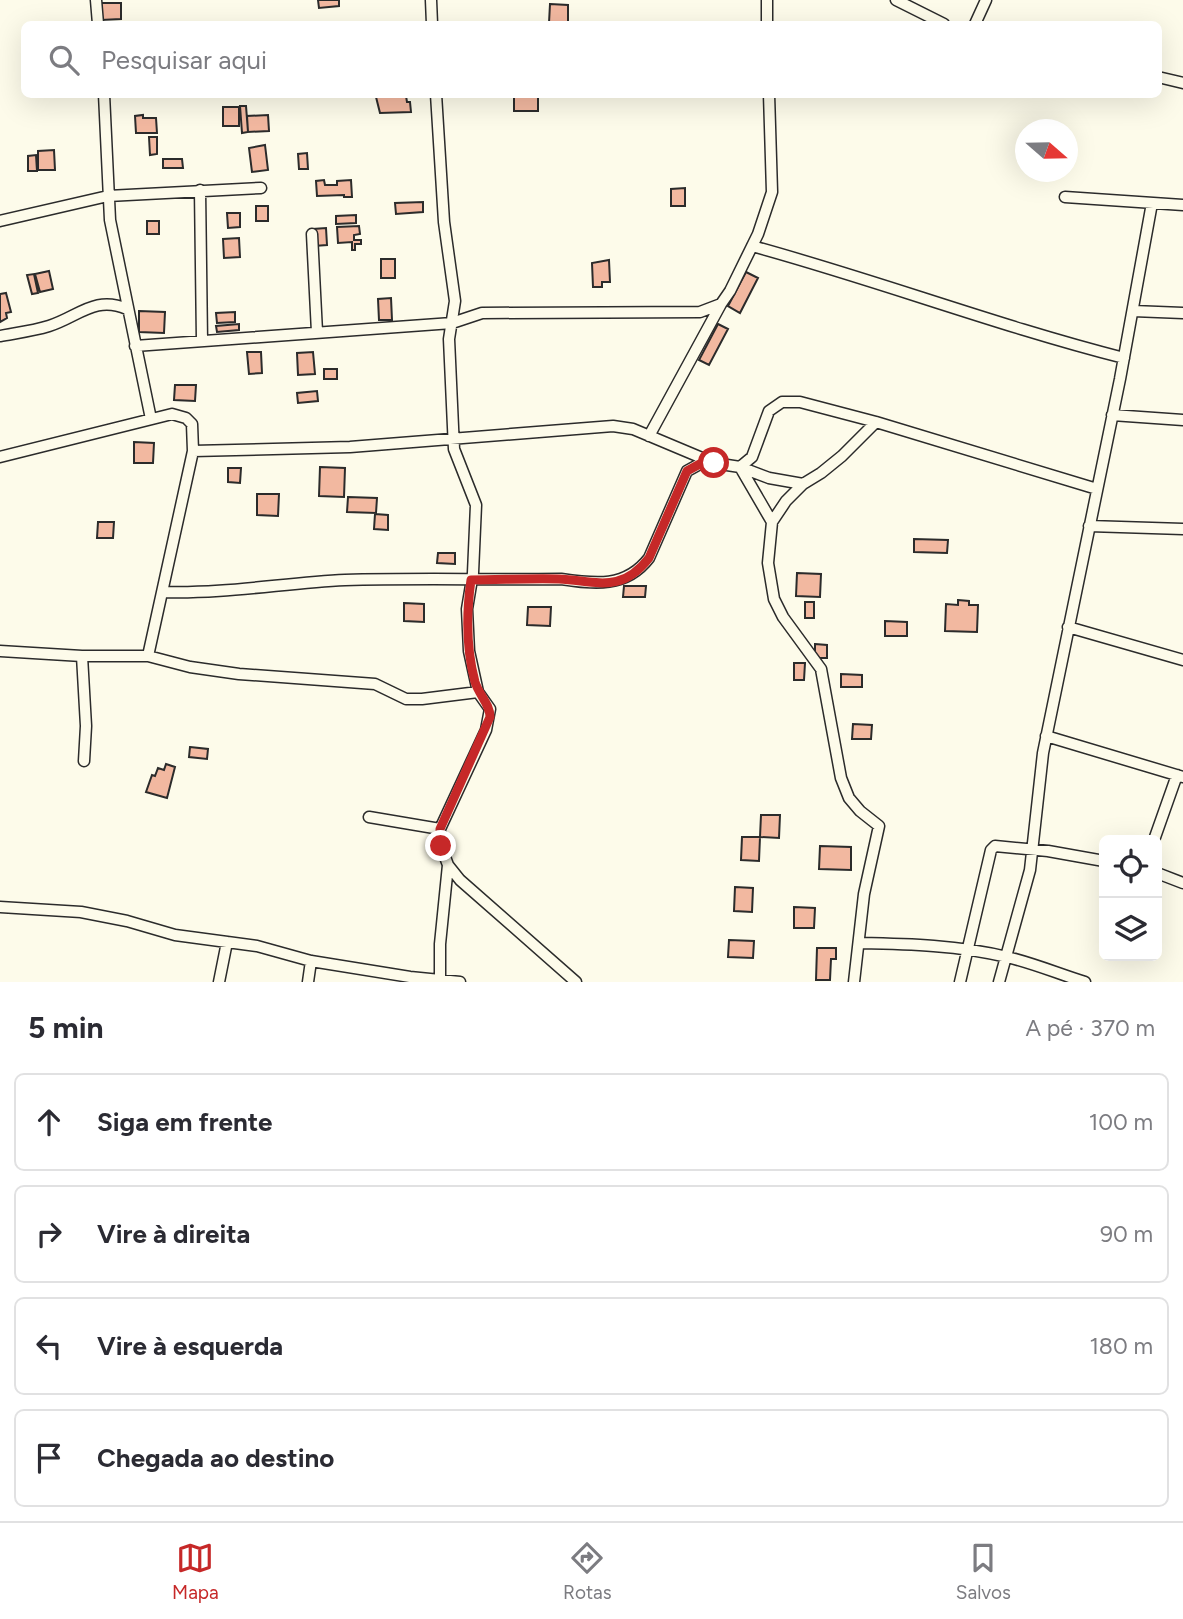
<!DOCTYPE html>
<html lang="pt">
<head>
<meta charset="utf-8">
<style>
	:root { --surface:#fff; --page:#f2f2f3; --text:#2b2b33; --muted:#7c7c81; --line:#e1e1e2; --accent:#c62828 }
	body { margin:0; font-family:Figtree,sans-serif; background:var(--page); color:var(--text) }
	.controls { position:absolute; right:21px; bottom:21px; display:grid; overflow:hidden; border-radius:10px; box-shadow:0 7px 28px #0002 }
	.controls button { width:63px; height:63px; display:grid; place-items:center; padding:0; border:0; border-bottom:2px solid var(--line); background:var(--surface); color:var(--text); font:35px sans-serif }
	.compass { position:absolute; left:1015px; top:119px; width:63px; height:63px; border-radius:50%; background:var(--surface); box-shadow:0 7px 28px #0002; rotate:110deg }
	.stop { position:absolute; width:21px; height:21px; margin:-16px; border:5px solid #c62828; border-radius:50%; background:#fff }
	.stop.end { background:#c62828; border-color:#fff; box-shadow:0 2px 7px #0008 }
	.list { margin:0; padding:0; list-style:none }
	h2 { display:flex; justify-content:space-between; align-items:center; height:91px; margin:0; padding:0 28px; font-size:30px }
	h2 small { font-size:23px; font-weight:400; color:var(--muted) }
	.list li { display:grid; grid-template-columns:46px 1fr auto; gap:21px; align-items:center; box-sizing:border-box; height:98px; margin:0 14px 14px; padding:0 14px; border:2px solid var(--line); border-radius:10px }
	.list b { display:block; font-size:26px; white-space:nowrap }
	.list em { font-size:23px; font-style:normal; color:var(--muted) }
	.icon { flex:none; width:38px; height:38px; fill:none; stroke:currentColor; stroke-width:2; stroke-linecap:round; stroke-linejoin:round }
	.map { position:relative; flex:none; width:1183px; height:982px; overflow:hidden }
	.search { position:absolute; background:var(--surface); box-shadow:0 7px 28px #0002; left:21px; right:21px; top:21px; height:77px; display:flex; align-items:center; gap:18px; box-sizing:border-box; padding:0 24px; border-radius:10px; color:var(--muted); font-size:26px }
	.sheet { height:539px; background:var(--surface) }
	nav { display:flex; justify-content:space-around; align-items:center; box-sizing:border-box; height:98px; border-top:2px solid var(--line); background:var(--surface); font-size:19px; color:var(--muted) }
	nav a { display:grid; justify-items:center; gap:4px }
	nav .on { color:var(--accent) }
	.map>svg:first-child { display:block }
</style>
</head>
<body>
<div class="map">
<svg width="1183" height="982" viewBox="0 0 1183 982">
	<rect width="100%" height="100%" fill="#fdfbea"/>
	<path fill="#f2b8a0" stroke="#2b2b2b" stroke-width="2" d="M318,0H339V6L319,8Z
		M101,3H121V19L101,20Z
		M550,4L568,5V23H549Z
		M384,94L406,96L407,102H410L411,112L380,113L376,97H384Z
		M514,97H538V111H514Z
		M240,106H246L248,132L242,133Z
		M223,107H239V126H223Z
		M143,115V118H156L157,133H136L135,116Z
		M268,115L269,131L248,132L247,116Z
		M149,137H157V154L150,155Z
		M265,145L268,170L252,172L249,148Z
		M54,150L55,170H38V151Z
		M307,153L308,169H299L298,154Z
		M36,155L37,171H28V156Z
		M163,159H182L183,168H163Z
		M324,180L325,185H337V181L351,180L352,197H344V195L317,196L316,181Z
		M685,188V206H671V189Z
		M423,202V212L396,214L395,203Z
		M256,206H268V221H256Z
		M227,213H240V227L228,228Z
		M356,215V223L336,224V216Z
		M147,221H159V234H147Z
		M359,226L360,234L354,235V240H361V244H355V250H352V242L338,243L337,227Z
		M326,228L327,245L314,246L313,229Z
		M239,238L240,257L224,258L223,239Z
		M381,259H395V278H381Z
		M609,260L610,282H602V287H593L592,263Z
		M49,271L53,289L40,292L35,274Z
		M746,272L758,278L740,313L728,306Z
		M34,274L38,293L32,294L27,275Z
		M6,293L11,312L6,313L7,318L0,322V294Z
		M391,298L392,320H379L378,299Z
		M139,311L165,312L164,333L139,332Z
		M235,312V322L217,323L216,313Z
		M239,324V330L217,332L216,326Z
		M718,324L728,329L709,365L699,360Z
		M247,352H261L262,373L249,374Z
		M313,352L315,374L298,375L297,353Z
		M324,369H337V379H324Z
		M175,385H196L195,401L174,400Z
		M317,391L318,401L298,403L297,393Z
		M134,442L154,443L153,463H134Z
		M320,467L345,468L344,497L319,496Z
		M228,468H241L240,483L228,482Z
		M257,494H279L278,516L257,515Z
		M348,497L377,498L376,513L347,512Z
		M375,514L388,515V530L374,529Z
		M98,522H114L113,538H97Z
		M914,539L948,540L947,553L914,552Z
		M438,553H455V564L437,563Z
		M797,573L821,574L820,597L796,596Z
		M624,586H646L645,597H623Z
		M958,600L969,601V605H978L977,632L945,631L946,604L958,605Z
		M805,602H814V618H805Z
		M404,603L424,604V622L404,621Z
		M528,607H551L550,626L527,625Z
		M885,621L907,622V636H885Z
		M815,644L827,645V658H815Z
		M794,663H805L804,680H794Z
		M841,674L862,675V687H841Z
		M853,724L872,725L871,739H852Z
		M190,747L208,749L207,759L189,757Z
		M166,764L175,767L167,798L146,792L152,775L155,776L158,768L164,770Z
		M761,815H780L779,838L760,837Z
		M742,837H760L759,861L741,860Z
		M820,846L851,847V870L819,869Z
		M735,887L753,888L752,912L734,911Z
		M794,907L815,908L814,928H794Z
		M729,940L754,941L753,958L728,957Z
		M817,948H836V959H831L830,980H816Z"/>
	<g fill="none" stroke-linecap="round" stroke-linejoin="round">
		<g stroke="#2b2b2b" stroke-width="13">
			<path id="street" d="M96,0L98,24
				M431,0L432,24
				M896,0L944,24
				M767,24V0
				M975,24L986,0
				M1158,77L1183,83
				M104,94L110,220L151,419
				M436,94L444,222L455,301L449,339L454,449L476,505L473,573L467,609L469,651L478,692L490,709L486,730L440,829L441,846L448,865L440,944V982
				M200,190L202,341
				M1065,197L1183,205
				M0,221L108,196L261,188
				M312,234L317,332
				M752,246C877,280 998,326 1124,358
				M1133,311L1183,313
				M0,336C16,333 33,331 49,326C78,317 95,295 127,309
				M135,346L452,323L482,313L700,312L721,304L730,291L758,234L772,192L769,94
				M1112,415L1183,420
				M649,436L721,304
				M193,451L350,447L613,426L633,429L714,463L740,467L769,478L803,484
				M0,457L172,414L186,418L192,424L193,451L148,656
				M740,467L752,457L769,411L782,402H800L876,422L1097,489
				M740,467L772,522
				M1089,526L1183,529
				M163,592C224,594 284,583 345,580C417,578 489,580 561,579C595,584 626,588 649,558L687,471L707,460
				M1068,627L1183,660
				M0,651L82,656H148L190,667L239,674L375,684L406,699H422L478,692
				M82,656L86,726L84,761
				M1046,736L1183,777
				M369,817L440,829
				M1154,840L1177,775
				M448,865L460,880L576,982
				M1157,873L1183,883
				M0,907L81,912L127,921L175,935L257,946L311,961L410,977L460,982
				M859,943C908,944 959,945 1007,957C1033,963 1059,974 1085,982
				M219,982L227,942
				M308,982L311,961
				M854,982L864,894L879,826L860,811L849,798L841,778L821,669L783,617L774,599L768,563L772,522L786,501L803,484L821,473L842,456L876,422
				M960,982L991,850L995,846L1048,851L1104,861
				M999,982L1030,870L1043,753L1120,379L1152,203"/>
		</g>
		<use href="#street" stroke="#fdfbea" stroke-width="10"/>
	</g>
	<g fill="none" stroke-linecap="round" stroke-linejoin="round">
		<path stroke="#c62828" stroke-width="9" d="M441,846L440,829L490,717C490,704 479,695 475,682C466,648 466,615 471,580C500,580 530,578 559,579C597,581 621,594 649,558L687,471L707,460L714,463"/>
	</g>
</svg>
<div class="controls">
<button><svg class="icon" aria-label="locate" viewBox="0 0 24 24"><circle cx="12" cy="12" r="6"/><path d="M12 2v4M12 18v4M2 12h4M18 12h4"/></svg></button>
<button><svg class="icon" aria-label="layers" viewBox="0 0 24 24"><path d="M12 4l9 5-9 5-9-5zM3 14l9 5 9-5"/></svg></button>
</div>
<svg class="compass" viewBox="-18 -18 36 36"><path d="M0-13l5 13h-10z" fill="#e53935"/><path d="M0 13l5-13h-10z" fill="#7c7c81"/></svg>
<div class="stop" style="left:714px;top:463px"></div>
<div class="stop end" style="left:441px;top:846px"></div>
<div class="search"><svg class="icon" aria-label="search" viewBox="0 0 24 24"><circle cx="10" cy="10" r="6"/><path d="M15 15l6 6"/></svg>Pesquisar aqui</div>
</div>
<section class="sheet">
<h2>5 min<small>A pé · 370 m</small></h2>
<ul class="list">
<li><svg class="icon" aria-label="ahead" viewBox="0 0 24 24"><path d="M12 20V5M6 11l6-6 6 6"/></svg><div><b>Siga em frente</b></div><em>100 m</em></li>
<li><svg class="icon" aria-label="right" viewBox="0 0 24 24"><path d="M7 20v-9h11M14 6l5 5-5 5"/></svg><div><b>Vire à direita</b></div><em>90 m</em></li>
<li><svg class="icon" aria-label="left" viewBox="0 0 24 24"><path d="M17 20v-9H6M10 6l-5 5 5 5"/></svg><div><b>Vire à esquerda</b></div><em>180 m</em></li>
<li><svg class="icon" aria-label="arrive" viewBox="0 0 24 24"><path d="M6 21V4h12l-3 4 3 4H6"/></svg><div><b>Chegada ao destino</b></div></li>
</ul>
</section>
<nav>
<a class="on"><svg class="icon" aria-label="map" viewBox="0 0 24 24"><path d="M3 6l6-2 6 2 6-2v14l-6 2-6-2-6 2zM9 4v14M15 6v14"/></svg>Mapa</a>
<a><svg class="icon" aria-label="directions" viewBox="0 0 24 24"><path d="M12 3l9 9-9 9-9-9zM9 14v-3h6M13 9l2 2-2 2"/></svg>Rotas</a>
<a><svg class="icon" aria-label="saved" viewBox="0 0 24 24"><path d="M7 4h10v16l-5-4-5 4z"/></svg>Salvos</a>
</nav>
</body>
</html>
